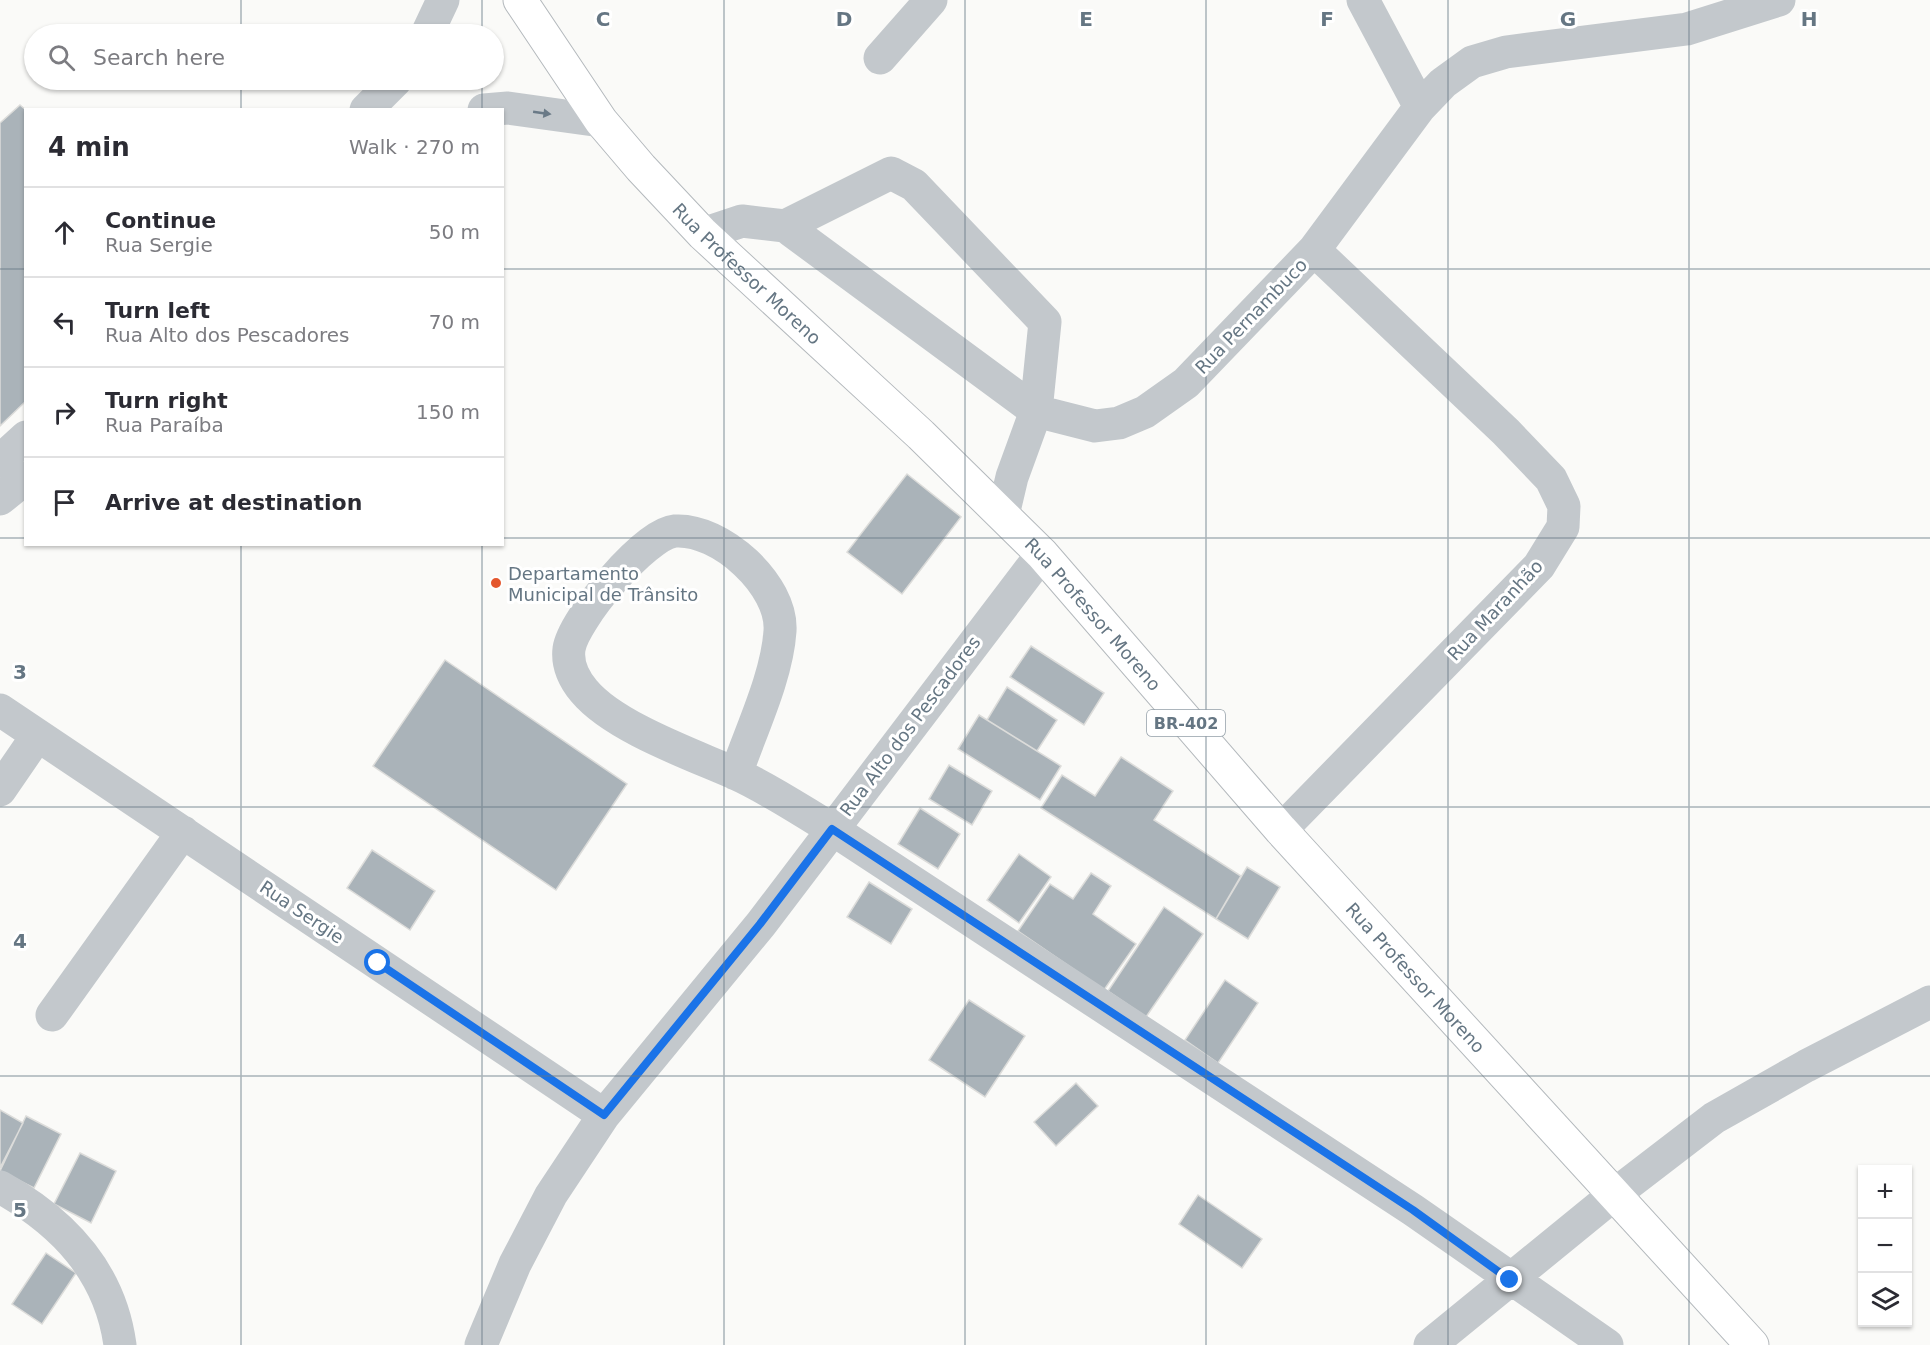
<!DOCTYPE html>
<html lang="en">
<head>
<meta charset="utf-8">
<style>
	:root { --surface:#fff; --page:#f7f7f7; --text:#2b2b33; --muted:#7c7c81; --line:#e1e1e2 }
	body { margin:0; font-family:"DejaVu Sans",sans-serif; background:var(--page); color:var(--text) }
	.controls { position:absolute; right:18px; bottom:18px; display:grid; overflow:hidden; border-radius:0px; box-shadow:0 2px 4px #0004 }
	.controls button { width:54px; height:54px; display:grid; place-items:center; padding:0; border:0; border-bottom:2px solid var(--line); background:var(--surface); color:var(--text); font:30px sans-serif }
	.stop { position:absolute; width:18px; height:18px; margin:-14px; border:4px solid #1a73e8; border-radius:50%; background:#fff }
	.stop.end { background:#1a73e8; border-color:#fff; box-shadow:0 2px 6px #0008 }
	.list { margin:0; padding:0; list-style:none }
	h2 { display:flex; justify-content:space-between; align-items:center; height:78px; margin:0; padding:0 24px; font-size:26px }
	h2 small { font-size:20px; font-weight:400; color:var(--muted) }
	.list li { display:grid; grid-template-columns:39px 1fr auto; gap:18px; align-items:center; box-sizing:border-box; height:90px; padding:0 24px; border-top:2px solid var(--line) }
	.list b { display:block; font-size:22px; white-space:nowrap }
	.list p { margin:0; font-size:20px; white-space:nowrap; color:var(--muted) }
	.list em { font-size:20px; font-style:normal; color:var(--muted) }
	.icon { flex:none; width:33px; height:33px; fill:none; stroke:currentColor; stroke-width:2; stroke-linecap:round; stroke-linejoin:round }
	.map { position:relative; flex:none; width:1930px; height:1345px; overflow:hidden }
	.search { position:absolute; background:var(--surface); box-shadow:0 2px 4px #0004; left:24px; top:24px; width:480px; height:66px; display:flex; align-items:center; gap:15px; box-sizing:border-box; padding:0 21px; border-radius:33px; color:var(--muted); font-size:22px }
	.panel { position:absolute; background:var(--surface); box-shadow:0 2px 4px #0004; left:24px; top:108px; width:480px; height:438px; border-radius:0px }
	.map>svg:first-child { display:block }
</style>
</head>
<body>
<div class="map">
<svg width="1930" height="1345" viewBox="0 0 1930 1345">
	<rect width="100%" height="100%" fill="#fafaf8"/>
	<path fill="#aab3b9" stroke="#dcdcda" stroke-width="1.5" d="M20,105L26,110V401L0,426V123Z
		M907,474L961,517L902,594L847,552Z
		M1031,646L1104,693L1084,725L1010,677Z
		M445,660L627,784L556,890L373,766Z
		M1007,687L1057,720L1037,751L987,720Z
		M979,715L1061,766L1040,800L958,749Z
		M1121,757L1173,791L1154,820L1241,876L1216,919L1041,808L1062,775L1095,796Z
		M949,765L992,791L972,825L929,799Z
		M920,808L960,834L938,869L898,844Z
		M372,850L435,891L410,930L347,888Z
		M1019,854L1051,877L1019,923L987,900Z
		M1247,867L1280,887L1248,939L1216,919Z
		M1091,873L1111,886L1093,914L1136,944L1104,990L1018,931L1050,884L1073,899Z
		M869,882L912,909L891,944L847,917Z
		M1164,907L1203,934L1146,1017L1108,991Z
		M1225,980L1258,1003L1218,1063L1185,1040Z
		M969,1000L1025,1036L985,1097L929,1060Z
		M1076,1083L1098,1106L1056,1146L1034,1122Z
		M0,1110L23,1123L0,1168Z
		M26,1116L61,1134L34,1188L0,1171Z
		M80,1153L116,1171L91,1223L54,1204Z
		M1198,1195L1262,1239L1242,1268L1179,1224Z
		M46,1253L76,1273L42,1324L12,1304Z"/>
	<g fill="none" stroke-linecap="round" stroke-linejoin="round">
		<g stroke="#b4b9bd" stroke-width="35">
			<g id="highway">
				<path id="s1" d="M520,0L601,121L641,168L703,234L921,435L1042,554L1281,830L1752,1345"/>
			</g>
		</g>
		<path stroke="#c3c8cc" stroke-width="33" d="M1363,0L1420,107
			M427,34L443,0
			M880,58L931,0
			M366,110L396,80
			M484,110L508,108L601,121
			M785,226L891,173L914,185L1045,322L1036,411L1012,477L1003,515
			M703,234L742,221L785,226L1036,411L1095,426L1119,423L1145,412L1186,383L1314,250L1420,107L1443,83L1472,62L1506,52L1687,29L1779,0
			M0,461L26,437
			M0,499L26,478
			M0,710L604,1115
			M736,774C751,730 777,677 780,631C783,585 720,528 675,531C645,534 573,620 569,649C567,665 574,679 584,691C614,727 691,754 734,773C768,788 800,810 832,829L1413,1210L1607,1345
			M0,790L37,736
			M1281,830L1539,566L1563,527L1564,506L1551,479L1506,432L1314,250
			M52,1015L183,832
			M0,1187C63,1222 110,1271 120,1345
			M481,1345L515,1264L551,1195L604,1115L761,924L1042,554
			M1430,1345L1615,1194L1714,1118L1806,1066L1930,1002"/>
		<use href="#highway" stroke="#fff" stroke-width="33"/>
	</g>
	<defs><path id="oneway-solid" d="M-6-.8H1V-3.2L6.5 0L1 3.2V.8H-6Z" transform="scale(1.5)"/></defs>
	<use fill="#6a7a87" href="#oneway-solid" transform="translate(542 113) rotate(8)"/>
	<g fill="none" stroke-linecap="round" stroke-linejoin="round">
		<path stroke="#1a73e8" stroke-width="8" d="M378,963L604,1115L760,924L832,829L1413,1210L1510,1280"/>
	</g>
	<path fill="none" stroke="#657683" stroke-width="1.5" stroke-opacity="0.55" d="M241,0V34M482,0V34M724,0V1345M965,0V1345M1206,0V1345M1448,0V1345M1689,0V1345M241,80V110M482,80V110M0,269H26M502,269H1930M0,538H26M502,538H1930M241,544V1345M482,544V1345M0,807H1930M0,1076H1930"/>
	<circle fill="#e4572e" stroke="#fff" stroke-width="2" cx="496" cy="583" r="6"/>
	<g text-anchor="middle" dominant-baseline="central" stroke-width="6" stroke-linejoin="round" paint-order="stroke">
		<rect fill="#fff" stroke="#939fa8" stroke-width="1.5" x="1147" y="710" width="78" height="26" rx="4.5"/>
		<g font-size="16" font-weight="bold" fill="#657683">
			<text x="1186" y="723">BR-402</text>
		</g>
		<g font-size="18" fill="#657683" stroke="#fff">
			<text stroke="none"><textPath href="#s1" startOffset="357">Rua Professor Moreno</textPath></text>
			<text transform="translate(1251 316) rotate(-46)">Rua Pernambuco</text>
			<text transform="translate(1495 610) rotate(-47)">Rua Maranhão</text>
			<text stroke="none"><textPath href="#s1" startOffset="843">Rua Professor Moreno</textPath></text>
			<text transform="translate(910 726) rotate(-53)">Rua Alto dos Pescadores</text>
			<text transform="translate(302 912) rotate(34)">Rua Sergie</text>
			<text stroke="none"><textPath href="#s1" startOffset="1329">Rua Professor Moreno</textPath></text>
		</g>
		<g font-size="18" fill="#657683" stroke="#fff" text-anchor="start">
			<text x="508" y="573">Departamento<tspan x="508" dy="21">Municipal de Trânsito</tspan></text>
		</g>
	</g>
	<g font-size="20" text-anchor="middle" font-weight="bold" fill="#657683" stroke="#fff" stroke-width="6" stroke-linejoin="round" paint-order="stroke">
		<text x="603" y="26">C</text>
		<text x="844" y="26">D</text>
		<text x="1086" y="26">E</text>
		<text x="1327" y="26">F</text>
		<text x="1568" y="26">G</text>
		<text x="1809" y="26">H</text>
		<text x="20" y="679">3</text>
		<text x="20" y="948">4</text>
		<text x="20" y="1217">5</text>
	</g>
</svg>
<div class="controls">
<button>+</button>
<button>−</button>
<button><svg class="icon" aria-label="layers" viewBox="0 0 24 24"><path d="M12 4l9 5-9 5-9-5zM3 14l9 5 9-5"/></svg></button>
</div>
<div class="stop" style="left:378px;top:963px"></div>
<div class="stop end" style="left:1510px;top:1280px"></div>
<div class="search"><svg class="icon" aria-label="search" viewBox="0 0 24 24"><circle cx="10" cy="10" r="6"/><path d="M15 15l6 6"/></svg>Search here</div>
<section class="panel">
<h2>4 min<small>Walk · 270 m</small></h2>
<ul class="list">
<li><svg class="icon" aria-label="ahead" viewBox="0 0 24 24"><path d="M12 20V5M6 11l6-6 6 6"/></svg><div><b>Continue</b><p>Rua Sergie</p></div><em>50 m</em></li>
<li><svg class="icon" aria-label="left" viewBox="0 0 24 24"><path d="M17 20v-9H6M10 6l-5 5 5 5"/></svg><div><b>Turn left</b><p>Rua Alto dos Pescadores</p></div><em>70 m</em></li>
<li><svg class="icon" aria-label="right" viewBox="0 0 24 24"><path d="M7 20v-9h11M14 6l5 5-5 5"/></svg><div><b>Turn right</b><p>Rua Paraíba</p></div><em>150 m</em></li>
<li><svg class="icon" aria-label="arrive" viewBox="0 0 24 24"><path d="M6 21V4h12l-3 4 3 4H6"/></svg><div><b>Arrive at destination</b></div></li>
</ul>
</section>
</div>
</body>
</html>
